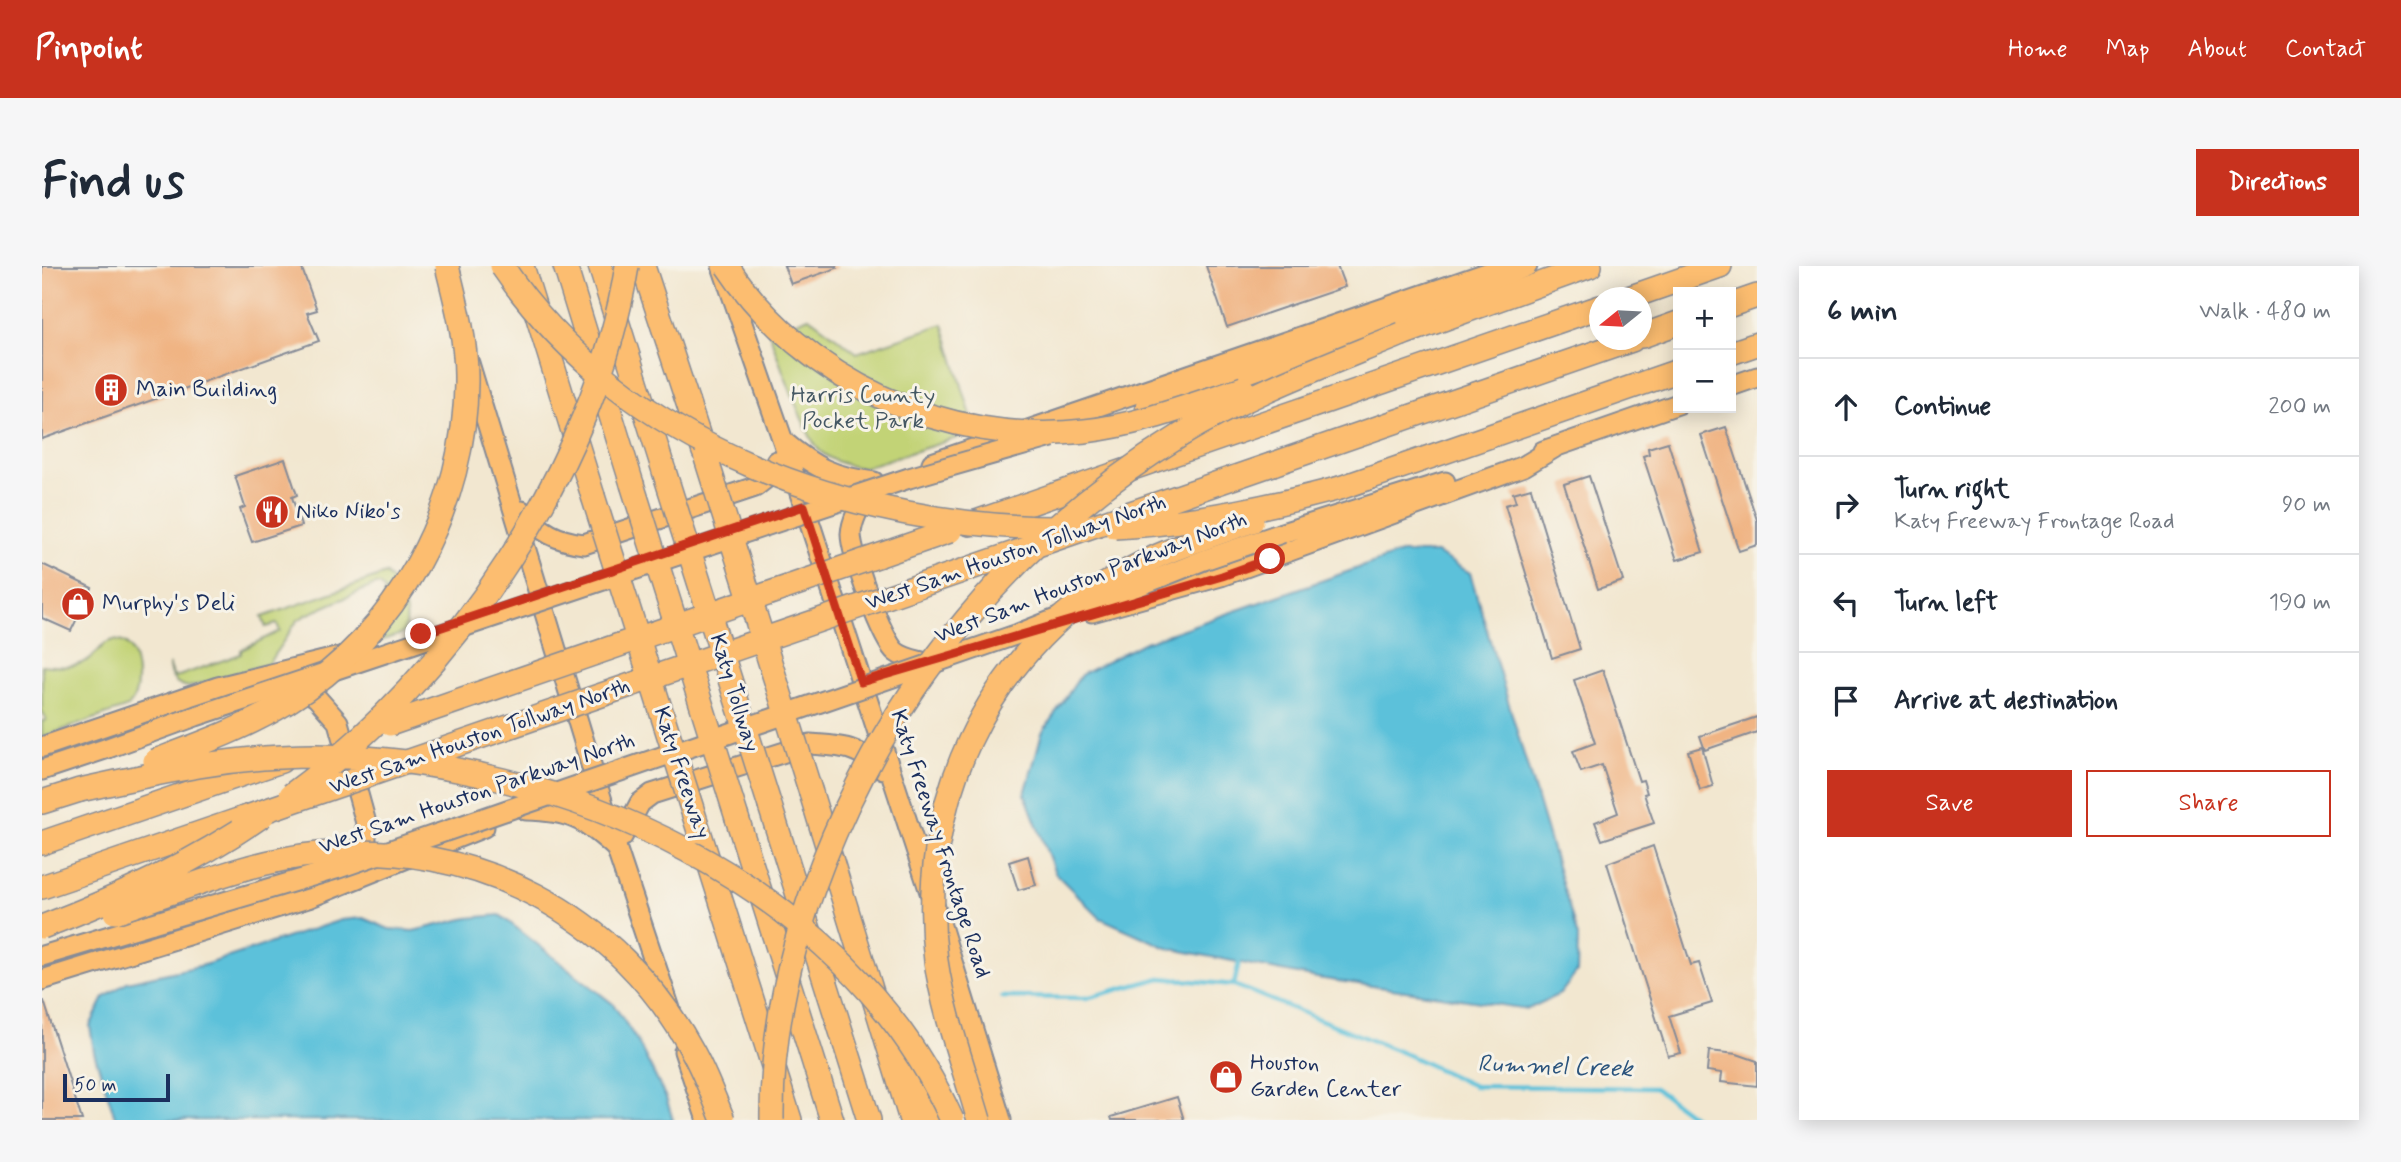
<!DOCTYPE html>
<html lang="en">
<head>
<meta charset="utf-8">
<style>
	:root { --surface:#fff; --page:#f6f6f7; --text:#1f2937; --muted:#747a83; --line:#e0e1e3; --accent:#c8321e }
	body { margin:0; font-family:Mynerve,sans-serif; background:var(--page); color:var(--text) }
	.controls { position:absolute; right:21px; top:21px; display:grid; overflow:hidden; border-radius:0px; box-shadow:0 4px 18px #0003 }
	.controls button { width:63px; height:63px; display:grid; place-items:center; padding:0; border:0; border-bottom:2px solid var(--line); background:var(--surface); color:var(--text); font:35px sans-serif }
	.compass { position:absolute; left:1547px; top:21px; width:63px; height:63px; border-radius:50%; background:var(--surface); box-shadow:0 4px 18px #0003; rotate:252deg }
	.scale { position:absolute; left:21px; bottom:18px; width:107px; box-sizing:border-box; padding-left:7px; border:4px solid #1b2f5e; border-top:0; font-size:19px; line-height:24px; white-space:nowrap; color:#1b2f5e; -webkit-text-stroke:5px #f7f3e8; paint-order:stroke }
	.stop { position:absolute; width:21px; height:21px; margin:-16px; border:5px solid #c8321e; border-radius:50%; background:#fff }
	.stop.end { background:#c8321e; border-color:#fff; box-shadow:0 2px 7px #0008 }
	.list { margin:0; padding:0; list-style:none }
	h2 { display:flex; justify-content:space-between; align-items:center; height:91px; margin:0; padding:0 28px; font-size:30px }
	h2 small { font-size:23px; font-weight:400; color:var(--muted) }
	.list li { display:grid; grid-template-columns:46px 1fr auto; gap:21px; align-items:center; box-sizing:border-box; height:98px; padding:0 28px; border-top:2px solid var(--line) }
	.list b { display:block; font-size:26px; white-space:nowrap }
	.list p { margin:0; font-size:23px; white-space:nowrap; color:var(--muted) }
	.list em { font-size:23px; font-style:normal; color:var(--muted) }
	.actions { display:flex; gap:14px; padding:21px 28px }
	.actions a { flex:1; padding:16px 0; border:2px solid var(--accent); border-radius:0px; text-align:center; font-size:24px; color:var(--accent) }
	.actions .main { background:var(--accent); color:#fff }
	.icon { flex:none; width:38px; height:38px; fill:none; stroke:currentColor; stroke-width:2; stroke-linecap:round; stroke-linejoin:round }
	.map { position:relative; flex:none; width:1715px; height:854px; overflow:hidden; border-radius:0px }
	header { display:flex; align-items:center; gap:42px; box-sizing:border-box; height:98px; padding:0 35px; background:var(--accent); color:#fff }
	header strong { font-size:33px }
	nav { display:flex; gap:38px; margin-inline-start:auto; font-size:24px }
	.intro { display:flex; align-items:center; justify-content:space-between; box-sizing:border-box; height:168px; padding:0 42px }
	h1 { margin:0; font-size:49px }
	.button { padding:18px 32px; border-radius:0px; background:var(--accent); color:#fff; font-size:24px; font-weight:700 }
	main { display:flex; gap:42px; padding:0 42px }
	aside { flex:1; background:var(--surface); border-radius:0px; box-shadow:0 4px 18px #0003 }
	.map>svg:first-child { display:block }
</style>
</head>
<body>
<header>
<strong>Pinpoint</strong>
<nav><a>Home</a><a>Map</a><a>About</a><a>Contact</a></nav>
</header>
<div class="intro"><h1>Find us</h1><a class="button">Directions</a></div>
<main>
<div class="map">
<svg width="1715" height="854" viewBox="0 0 1715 854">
	<rect width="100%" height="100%" fill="#f7f3e8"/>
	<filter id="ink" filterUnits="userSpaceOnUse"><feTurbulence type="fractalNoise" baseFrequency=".0143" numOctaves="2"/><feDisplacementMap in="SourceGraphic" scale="14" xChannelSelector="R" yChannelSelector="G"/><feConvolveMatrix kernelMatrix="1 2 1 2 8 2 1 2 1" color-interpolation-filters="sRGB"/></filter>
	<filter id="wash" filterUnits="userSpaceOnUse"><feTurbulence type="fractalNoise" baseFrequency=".00686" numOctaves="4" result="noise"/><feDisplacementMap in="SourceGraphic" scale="28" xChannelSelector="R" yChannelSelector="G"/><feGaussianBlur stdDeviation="1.57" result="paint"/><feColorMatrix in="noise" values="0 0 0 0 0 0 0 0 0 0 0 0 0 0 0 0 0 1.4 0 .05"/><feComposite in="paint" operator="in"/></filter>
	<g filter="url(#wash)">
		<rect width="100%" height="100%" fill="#f2e7d0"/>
		<path fill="#c2d376" stroke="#6e816a" stroke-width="2" d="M767,51L815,87L901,58L934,166L820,202C807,200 790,195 779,186C764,174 735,89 727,66Z
			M344,308C357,321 372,351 360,368L313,383L341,339L342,324L338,319H333L264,349L255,355L226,398L147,421C133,419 127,410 127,398L131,410L134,411L199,388V384L238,365L235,358L224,361L220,351Z
			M72,374C78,375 84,376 87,381C97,396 99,428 86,441L0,471V455H3L4,452L0,445V399C17,401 36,403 50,391C59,384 60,376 72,374Z"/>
		<path fill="#5cc1da" stroke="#3c789c" stroke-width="2" d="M1359,287H1394L1428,307L1536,671L1535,706L1518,728L1486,743L1275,712L1125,682L1058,652L1013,607L983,528L1000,467L1039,409L1101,377Z
			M458,649L571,738L596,776L624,832L631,854H74L52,786L48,760L62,732L85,716L162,699L299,654L321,652L347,663L371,665L426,652Z"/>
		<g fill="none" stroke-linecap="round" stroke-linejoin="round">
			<path stroke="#5cc1da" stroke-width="4.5" d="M1192,719L1197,696
				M960,731L1044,732L1119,712L1192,719L1366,789L1432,820L1613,822L1656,854"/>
		</g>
		<g id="blocks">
			<path fill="#f0b483" d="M0,0H259L275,44L265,47L277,75L0,173Z
				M742,0H794L795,2L749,18Z
				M1164,0H1295L1303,21L1185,61Z
				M1684,161L1715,254V279L1697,285L1659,169Z
				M1626,176L1661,286L1635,294L1601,190L1607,188L1606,182Z
				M243,193L255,229L250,231L259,260L210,276L198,243L203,241L193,210Z
				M1547,210L1581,315L1556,323L1522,218Z
				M1489,222L1538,383L1510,392L1463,239L1474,236L1471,227Z
				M0,298L50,322L29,365L0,352Z
				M1561,404L1597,515L1601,514L1605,527L1602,528L1612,557L1560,574L1553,556L1576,547L1560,499L1539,506L1531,485L1553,477L1532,414Z
				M1715,451V466L1663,484L1658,470Z
				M1660,481L1671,520L1658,524L1646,485Z
				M1611,580L1649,699L1657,697L1670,737L1627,750L1639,787L1626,790L1565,597Z
				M986,590L994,619L976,624L967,596Z
				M0,735H2L40,854H0Z
				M1667,785L1695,788L1715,795V820L1679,816L1680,807L1665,805Z
				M1135,831L1142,854H1070L1069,851Z"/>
		</g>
	</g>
	<g filter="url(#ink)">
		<use href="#blocks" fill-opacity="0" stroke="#868b97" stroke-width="2"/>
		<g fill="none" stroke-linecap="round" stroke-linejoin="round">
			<g stroke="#868b97" stroke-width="23">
				<path id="major" d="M680,0L741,175L899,660L959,854
					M427,97L575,584L628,743
					M1689,120L1715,111
					M1103,143L1384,45L1485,0
					M741,175C773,202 791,211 832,216
					M1501,185L1636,138
					M890,197L1465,0
					M828,223C820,237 810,252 809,268C809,287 840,375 854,386C863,393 874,394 884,397L878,407
					M480,245C499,266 515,275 542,278L713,221L727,210L734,195
					M1240,267L1403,216
					M1050,346L1179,310L1482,200L1512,182
					M250,417L274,431L296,456L324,557V575L314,597
					M0,481L176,421L306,389
					M0,504L66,482
					M484,544C528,545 543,553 575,583
					M580,571L598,537L610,528L768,478C802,480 815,481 841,503
					M0,690L111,657
					M0,714L266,632L442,561
					M642,785L665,854"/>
			</g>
			<g stroke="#868b97" stroke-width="26">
				<path id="highway" d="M480,0L551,230
					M523,0L590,218
					M558,0L622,205
					M601,0L662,186
					M1586,32L1678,0
					M1689,39L1715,30
					M1360,68L1548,0
					M1600,70L1636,57
					M1689,87L1715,78
					M1231,198L1590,74
					M1298,222L1636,105
					M928,258L1558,41
					M769,527L869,854
					M0,536L38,524
					M728,540L827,854
					M695,552L790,854
					M657,565L748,854
					M0,577L239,495
					M0,621L202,552
					M865,797L889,854"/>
			</g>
			<use href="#major" stroke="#fcbd6f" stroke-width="19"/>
			<use href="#highway" stroke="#fcbd6f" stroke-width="23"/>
			<g stroke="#868b97" stroke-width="23" stroke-linecap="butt">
				<path id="major-bridge" d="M66,482L154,450L867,212L1010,171
					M111,657L294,603L976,368L1162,294L1240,267"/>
			</g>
			<g stroke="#868b97" stroke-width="26" stroke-linecap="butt">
				<path id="highway-bridge" d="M460,0C581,180 811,262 1021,262
					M685,0C761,115 905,181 1043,165C1097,159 1149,139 1201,122
					M664,192L769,527
					M622,205L728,540
					M590,218L695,552
					M551,230L657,565
					M1073,261C1150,257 1224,242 1298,222
					M348,458L908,265
					M113,495C158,478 203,462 244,437C355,369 426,240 424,110C424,73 414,36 405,0
					M38,524C119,506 189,490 273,490C519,491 806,619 910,854
					M249,529C412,410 553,201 585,0
					M202,552L1231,198
					M73,646C139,624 206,595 276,588C432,573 576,647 651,786C663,808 672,831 681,854
					M0,661C78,631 152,597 221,549
					M730,854C729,765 749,678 781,596C852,416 974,270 1139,169C1208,127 1285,99 1360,68
					M937,854C922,802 902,749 894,695C874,542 943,389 1077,310C1118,285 1165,271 1210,255"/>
			</g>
			<use href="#major-bridge" stroke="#fcbd6f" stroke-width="19"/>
			<use href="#highway-bridge" stroke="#fcbd6f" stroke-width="23"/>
		</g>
	</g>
	<g fill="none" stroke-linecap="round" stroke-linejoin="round" filter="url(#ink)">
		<path stroke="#c8321e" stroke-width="9" d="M379,368L762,240L819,416L1180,310L1228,293"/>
	</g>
	<defs>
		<g id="building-disc" transform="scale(1.75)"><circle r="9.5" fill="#c8321e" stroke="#f7f3e8"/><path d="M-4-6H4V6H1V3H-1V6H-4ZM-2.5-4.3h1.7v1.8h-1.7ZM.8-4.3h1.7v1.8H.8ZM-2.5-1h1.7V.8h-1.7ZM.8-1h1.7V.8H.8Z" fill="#fff"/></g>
		<g id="restaurant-disc" transform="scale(1.75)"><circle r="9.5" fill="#c8321e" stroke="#f7f3e8"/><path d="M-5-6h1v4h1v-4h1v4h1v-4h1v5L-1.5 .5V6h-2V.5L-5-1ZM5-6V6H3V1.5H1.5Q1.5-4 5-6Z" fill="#fff"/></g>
		<g id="shop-disc" transform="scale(1.75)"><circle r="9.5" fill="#c8321e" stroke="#f7f3e8"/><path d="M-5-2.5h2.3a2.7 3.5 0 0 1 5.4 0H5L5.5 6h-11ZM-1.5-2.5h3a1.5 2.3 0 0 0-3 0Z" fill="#fff"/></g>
	</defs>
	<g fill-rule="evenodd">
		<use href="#building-disc" x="69" y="124"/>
		<use href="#restaurant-disc" x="230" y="246"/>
		<use href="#shop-disc" x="36" y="338"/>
		<use href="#shop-disc" x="1184" y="811"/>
	</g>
	<g text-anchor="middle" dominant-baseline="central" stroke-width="6" stroke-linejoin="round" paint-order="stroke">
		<g font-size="23" fill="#1b2f5e" stroke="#f7f3e8" text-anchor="start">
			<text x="94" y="124">Main Building</text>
			<text x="254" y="246">Niko Niko's</text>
			<text x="60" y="338">Murphy's Deli</text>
			<text x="1208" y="798">Houston<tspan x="1208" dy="26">Garden Center</tspan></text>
		</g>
		<g font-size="23" fill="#455864" stroke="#f7f3e8">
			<text x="821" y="130">Harris County<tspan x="821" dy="26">Pocket Park</tspan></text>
		</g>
		<g font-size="23" fill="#1b2f5e" stroke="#f7f3e8">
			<text transform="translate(974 287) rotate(-19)">West Sam Houston Tollway North</text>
			<text transform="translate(1049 312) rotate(-21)">West Sam Houston Parkway North</text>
			<text transform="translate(692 427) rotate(73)">Katy Tollway</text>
			<text transform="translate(438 471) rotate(-19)">West Sam Houston Tollway North</text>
			<text transform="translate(639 507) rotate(72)">Katy Freeway</text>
			<text transform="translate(435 528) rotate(-19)">West Sam Houston Parkway North</text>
			<text transform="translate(898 578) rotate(72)">Katy Freeway Frontage Road</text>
		</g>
		<g font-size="24" font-style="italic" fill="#2b547d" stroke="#f7f3e8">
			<text transform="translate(1513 801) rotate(2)">Rummel Creek</text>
		</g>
	</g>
</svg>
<div class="controls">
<button>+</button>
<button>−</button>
</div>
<svg class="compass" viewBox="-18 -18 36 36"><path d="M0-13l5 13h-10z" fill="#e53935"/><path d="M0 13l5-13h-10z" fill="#747a83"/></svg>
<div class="scale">50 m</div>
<div class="stop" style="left:1228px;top:293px"></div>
<div class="stop end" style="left:379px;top:368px"></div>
</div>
<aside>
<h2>6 min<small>Walk · 480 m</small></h2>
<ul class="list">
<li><svg class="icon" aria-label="ahead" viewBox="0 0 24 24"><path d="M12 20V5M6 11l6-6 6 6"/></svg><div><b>Continue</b></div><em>200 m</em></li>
<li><svg class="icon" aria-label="right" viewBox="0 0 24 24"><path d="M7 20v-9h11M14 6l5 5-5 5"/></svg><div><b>Turn right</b><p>Katy Freeway Frontage Road</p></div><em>90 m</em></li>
<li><svg class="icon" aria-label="left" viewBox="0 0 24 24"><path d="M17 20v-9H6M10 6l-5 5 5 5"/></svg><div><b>Turn left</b></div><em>190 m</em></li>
<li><svg class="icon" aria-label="arrive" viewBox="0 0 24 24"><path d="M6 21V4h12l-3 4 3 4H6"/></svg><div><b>Arrive at destination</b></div></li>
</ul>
<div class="actions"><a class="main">Save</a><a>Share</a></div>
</aside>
</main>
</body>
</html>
